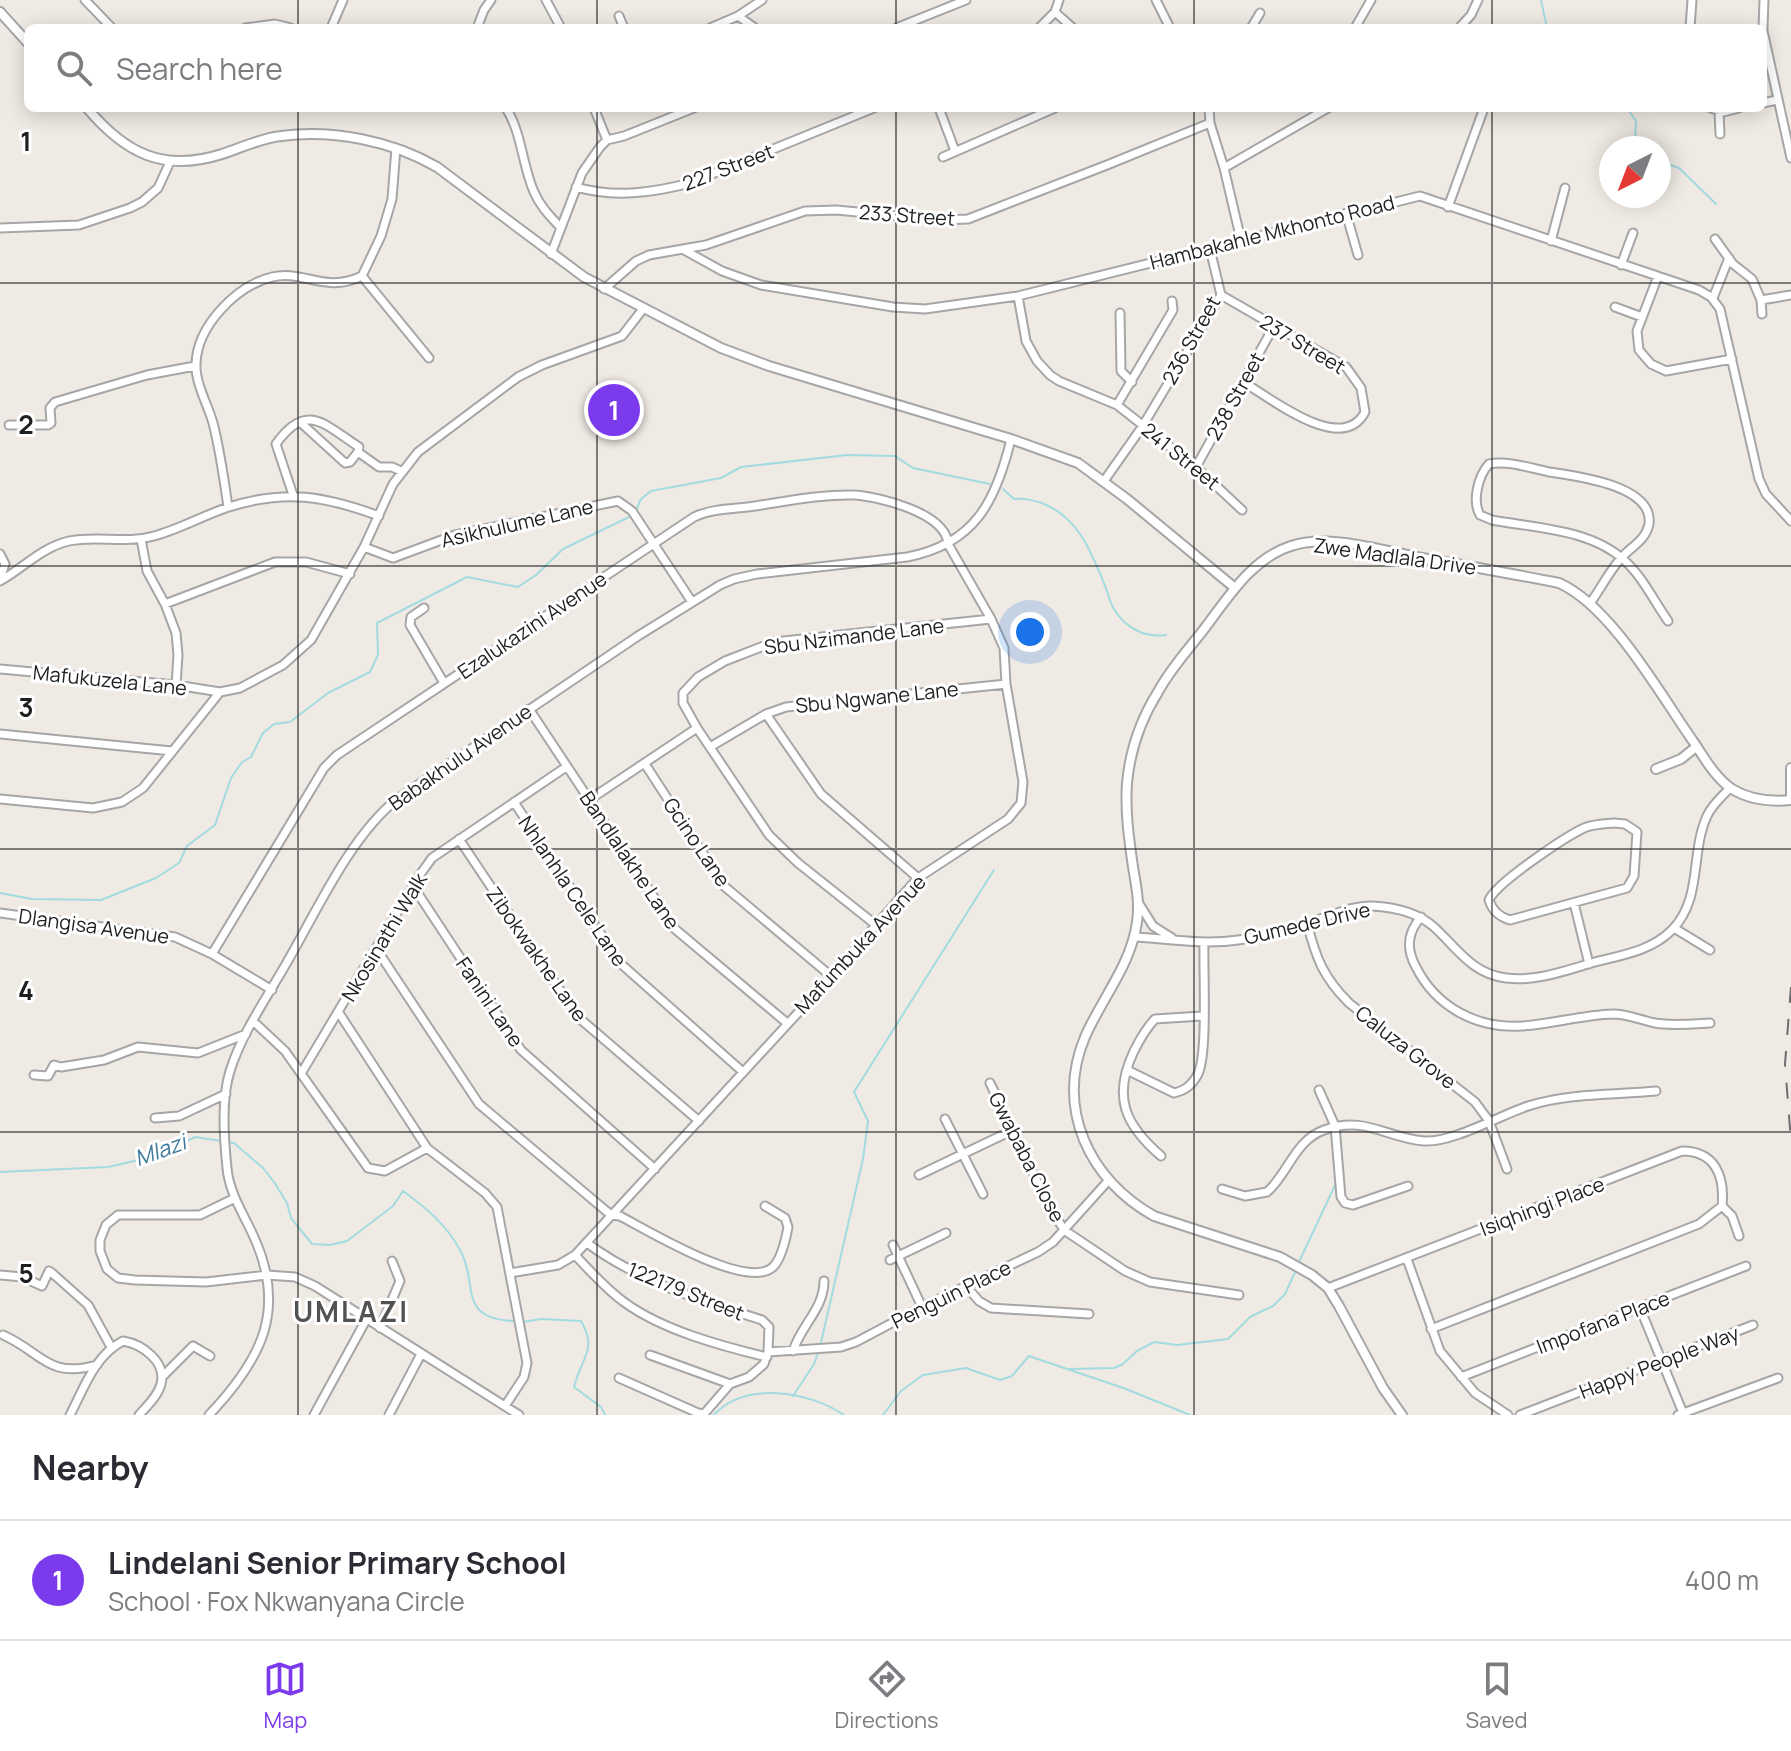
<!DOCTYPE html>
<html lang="en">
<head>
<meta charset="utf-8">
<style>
	:root { --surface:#fff; --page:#f7f7f7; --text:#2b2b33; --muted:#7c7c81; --line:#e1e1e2; --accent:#7c3aed }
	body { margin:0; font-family:Manrope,sans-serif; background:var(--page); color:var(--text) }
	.compass { position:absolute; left:1599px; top:136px; width:72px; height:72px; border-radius:50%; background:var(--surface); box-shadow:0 4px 20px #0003; rotate:222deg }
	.you { position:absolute; left:1030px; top:632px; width:28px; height:28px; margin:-20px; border:6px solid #fff; border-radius:50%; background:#1a73e8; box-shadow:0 0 0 12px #1a73e833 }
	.badge { display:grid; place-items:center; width:52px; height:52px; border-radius:50%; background:var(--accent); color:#fff; font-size:26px; font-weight:700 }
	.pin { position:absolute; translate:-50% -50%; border:4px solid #fff; box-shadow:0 2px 8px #0006 }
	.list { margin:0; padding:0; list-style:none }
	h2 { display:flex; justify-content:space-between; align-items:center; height:104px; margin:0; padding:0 32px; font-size:34px }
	h2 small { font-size:26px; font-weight:400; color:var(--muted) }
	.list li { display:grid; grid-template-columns:52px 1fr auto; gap:24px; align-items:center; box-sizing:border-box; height:120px; padding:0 32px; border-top:2px solid var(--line) }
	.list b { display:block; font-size:30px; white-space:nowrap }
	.list p { margin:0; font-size:26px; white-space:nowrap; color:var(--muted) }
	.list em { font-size:26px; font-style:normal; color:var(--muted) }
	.icon { flex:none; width:44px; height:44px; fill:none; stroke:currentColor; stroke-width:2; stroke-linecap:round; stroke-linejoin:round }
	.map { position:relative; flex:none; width:1791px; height:1415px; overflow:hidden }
	.search { position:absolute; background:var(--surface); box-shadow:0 4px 20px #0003; left:24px; right:24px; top:24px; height:88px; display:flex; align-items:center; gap:20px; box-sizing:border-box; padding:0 28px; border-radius:12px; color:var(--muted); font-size:30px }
	.sheet { height:224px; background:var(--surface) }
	nav { display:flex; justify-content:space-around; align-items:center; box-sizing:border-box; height:112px; border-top:2px solid var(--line); background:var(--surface); font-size:22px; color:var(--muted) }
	nav a { display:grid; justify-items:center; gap:4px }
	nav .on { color:var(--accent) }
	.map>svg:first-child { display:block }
</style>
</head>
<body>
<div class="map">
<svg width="1791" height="1415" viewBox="0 0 1791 1415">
	<rect width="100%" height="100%" fill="#f0eae4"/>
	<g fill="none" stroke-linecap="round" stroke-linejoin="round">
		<path stroke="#a2dbe0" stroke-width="2" d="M1541,0L1547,28
			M1627,108L1636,121L1635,141L1639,148
			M1659,152L1663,155L1667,164L1679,168L1716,204
			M1003,489L1014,499C1026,498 1033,500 1044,504C1079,518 1092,554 1105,586C1108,593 1110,603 1114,609C1125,628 1145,638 1166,635
			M637,508L641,499L651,491L721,478L741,467L847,455L895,456L913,468L990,484
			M0,893L32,899L101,900L156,878L179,863L187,846L215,825L231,778L242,762L251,757L263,733L274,724L290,722L328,693L370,672L378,655L377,623L467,577L518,587L536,575L563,549L629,517
			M0,1172L108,1167L160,1155L195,1137L234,1143L263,1168L274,1182L287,1203L291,1218L312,1244L330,1245L347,1241L393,1206L403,1191C426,1208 446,1224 460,1250C479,1283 456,1318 513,1321
			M1299,1262L1337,1181
			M523,1322L541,1319L581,1321C598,1350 581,1358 574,1387L601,1407L605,1415
			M1070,1369L1114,1368L1123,1364L1137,1351L1154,1342L1177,1345L1228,1339L1250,1317L1273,1306L1285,1294L1297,1268
			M793,1396L814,1364L820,1347L863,1159L868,1121L854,1092L994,870
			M714,1415C745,1381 809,1391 844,1415
			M883,1415L901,1391L923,1375L966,1368L1000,1380L1012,1376L1029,1356L1126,1389L1190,1415"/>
		<g stroke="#a6a6a6" stroke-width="11">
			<path id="minor" d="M85,0L112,28
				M546,0L561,28
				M1156,0L1170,28
				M1055,12L1073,28
				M619,16L624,28
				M738,16L755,28
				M245,28L275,24L291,28
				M331,28L343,0
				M477,28L484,10L491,0
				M710,28L738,16L762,0
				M896,28L966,0
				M1039,28L1055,12L1059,0
				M1251,28L1260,13
				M1355,28L1371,0
				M1459,28L1471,15L1478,0
				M1690,28L1692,0
				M1763,28L1764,0
				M1763,31L1791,158
				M1763,103L1777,100
				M506,108C522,133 522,165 534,192C540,206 550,216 560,227
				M594,108L607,140
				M939,108L955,151
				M1209,108L1210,123L1224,168L1241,240
				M1711,108L1723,112L1739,108
				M1719,111L1720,134
				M943,157L1055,108
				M1224,168L1328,108
				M576,187C614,198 652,193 690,183L874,108
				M1448,207L1484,108
				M1346,213L1358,255
				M0,228L79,225L130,208L142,202L158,188L170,162
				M1715,239L1733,264L1752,279L1761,300L1762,314
				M1551,241L1565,188
				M684,250L722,271L761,285L893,307L925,309L1018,296L1420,196L1699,290L1711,297L1720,309L1759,479L1766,494L1791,521
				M551,254L582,173L600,147L607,140L624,136L694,108
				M1621,265L1633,233
				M362,276L429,358
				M1658,276L1637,331L1639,350L1651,364L1666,371L1732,359
				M604,289L636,261L649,255L706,245L805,211L836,210L942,220L968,219L1107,165L1210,123
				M1221,295L1346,367L1361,388L1365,412C1342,456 1271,398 1243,382
				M1018,296L1026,341L1037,361L1050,375L1059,381L1117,405L1196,467L1242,510
				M1713,298L1729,258
				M1761,300L1791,295
				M1615,307L1642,317
				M1120,313L1121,371L1132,382
				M1117,405L1173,310L1172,301
				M300,422L345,463L350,462L358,452
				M9,425H48L51,423L50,408L55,402L147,375L195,366
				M1196,467L1274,326
				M1104,481L1142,427L1221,295L1210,249
				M293,495L276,444C307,400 326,426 359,447L358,452L379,467H392L401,471
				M228,507C224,479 220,450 213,423C208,405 195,383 196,364C197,326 236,286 272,277C303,269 324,294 362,276L381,236L392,199L396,148
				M141,539L147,571L165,604L176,633L178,655L176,685
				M364,547L393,558L455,535L618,501L632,511L692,602
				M0,554L5,564L0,579
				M0,581C22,569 42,547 69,541C97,535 126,544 154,536C180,529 204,515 229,507C285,489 325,496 379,516
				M1591,602C1601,588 1610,570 1622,557C1632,546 1646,540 1649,524C1654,485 1575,476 1549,472C1530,468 1507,460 1489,464C1478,476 1472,501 1480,515L1492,520C1535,528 1590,529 1624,560C1642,576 1654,601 1668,621
				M165,604L275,562H306L350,574
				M424,608L411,617L410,625L444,683
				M0,669L176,685L220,692
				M529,709L675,929L787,1023
				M766,714L821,794L918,878
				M0,734L172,751
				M710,747L766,714L786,707L1006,684
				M645,764L724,886L831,976
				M0,799L93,808L122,802L143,788L220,692L240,688L283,665L311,640L364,547L393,484L418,452L518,377L542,365L622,336L643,309
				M589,800L697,728
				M514,802L620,963L743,1072
				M1614,823L1625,824L1637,832L1634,876L1627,888L1510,920C1500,917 1492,910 1489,900C1496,883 1565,837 1584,828C1593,824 1604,824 1614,823Z
				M459,839L578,1017L699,1121
				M413,886L521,1050L655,1169
				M1138,902L1153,926L1172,938
				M1574,903L1589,964
				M0,913L175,937L212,954L272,990
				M1421,917C1407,933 1406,949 1416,967C1436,1007 1477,1029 1522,1026C1552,1024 1582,1015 1613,1014C1628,1014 1640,1020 1655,1023C1673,1026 1692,1024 1710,1023
				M1307,923C1316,958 1323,977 1349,1003L1475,1102L1489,1121L1507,1169
				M876,925L798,863L769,835L697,728L683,703V693L698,677L725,661L774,642L991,619
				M1674,928L1710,950
				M1135,937C1168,939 1204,945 1238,940C1265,936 1293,928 1320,919C1336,914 1355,905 1372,906C1394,907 1417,912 1434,927C1457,948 1472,974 1506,978C1536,982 1567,970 1595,962C1622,955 1651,951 1672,930C1703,898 1690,853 1707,816C1712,805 1722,796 1730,788
				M377,950L479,1104L611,1215L620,1216C647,1230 747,1291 773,1267C782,1258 786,1238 788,1227L785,1218L765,1206
				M212,954L324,768L337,755L694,517C713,508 735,509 755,506C788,501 822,494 855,495C880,497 946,513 948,544L991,619L1004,648L1006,684L1023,782L1021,803L1008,819L918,878L807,1003L575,1255L558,1265L510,1273
				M339,1013L427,1148L485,1193L497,1207L527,1363L524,1377L505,1406
				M253,1021L285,1051L368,1168L385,1171L427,1148
				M1127,1070L1174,1093C1186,1090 1192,1085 1198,1074C1208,1052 1203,971 1204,942
				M302,1072L419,876L432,858L566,767
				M34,1075L48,1076L54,1065L61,1067L104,1060L138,1047L198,1053L246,1034
				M990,1083L1048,1204L1064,1230L1125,1271L1150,1282L1239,1295
				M1319,1090L1335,1126L1341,1197L1345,1203L1353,1205L1408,1186
				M155,1118L179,1116L226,1094
				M945,1119L983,1194
				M1161,1156C1125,1125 1112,1097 1134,1051C1140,1039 1146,1028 1155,1019L1202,1016
				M919,1175L1013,1130
				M1222,1189L1245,1196L1267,1192C1288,1174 1295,1140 1324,1130C1365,1115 1386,1138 1424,1141C1452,1143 1501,1115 1528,1106C1568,1093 1614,1095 1656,1091
				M235,1198L200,1215H118L106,1225L100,1240V1251L107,1269L118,1278L135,1280L206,1282L267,1275L295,1277L315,1286L519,1415
				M587,1243C638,1281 702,1301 762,1320L769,1327L768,1352L764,1364L749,1377L730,1384L704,1414L698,1413L619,1378
				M893,1245L922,1307
				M575,1255C590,1271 606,1289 624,1302C662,1330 721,1346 767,1357
				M1407,1259L1440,1351L1475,1393L1508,1415
				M890,1260L946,1233
				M0,1275L22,1277L42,1286L49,1271L52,1273L88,1305L111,1347
				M966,1286L979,1301L991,1308L1089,1314
				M1328,1288L1682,1151C1715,1151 1725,1176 1722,1206L1732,1216L1739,1236
				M1640,1308L1683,1413
				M380,1328L400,1281L392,1261
				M1431,1329L1699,1224L1722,1206
				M3,1335C42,1352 47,1379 97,1365
				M793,1351C801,1325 824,1309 824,1281
				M768,1352L841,1347L856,1342L922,1307L1038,1252L1053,1242L1108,1181
				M650,1355L730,1384
				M162,1377L193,1346L210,1356
				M1461,1377L1746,1266
				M70,1415C84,1388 95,1355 123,1341C142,1344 167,1362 161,1384C158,1396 147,1406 139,1415
				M209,1415C261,1360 288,1310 253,1235C243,1213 229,1192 227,1168C224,1138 221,1100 230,1071C242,1033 266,999 286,964C317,911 349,838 397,799L638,636L720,585L734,579L757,574L907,557C975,544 996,501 1011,439
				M314,1415L366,1320
				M389,1415L421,1354
				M1520,1415L1753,1325
				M1678,1415L1778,1378"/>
		</g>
		<g stroke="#a6a6a6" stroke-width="12">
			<path id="tertiary" d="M0,12L28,43
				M87,108C125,153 163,173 222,154C241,148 261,138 281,136C333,129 392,141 437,167L584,277L721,348L769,366L1011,439L1078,463L1127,499L1235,588
				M1791,768V800
				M1656,769L1681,759L1696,747
				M1402,1415L1383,1388L1339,1306L1328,1288L1312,1275L1280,1257L1154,1216C1089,1180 1055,1108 1085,1037C1102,998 1131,965 1137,922C1140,903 1136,885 1133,867C1129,839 1125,812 1127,783C1130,751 1141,719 1158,692C1169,671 1186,652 1201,633C1226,601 1250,559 1291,546C1327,533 1385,551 1422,558C1468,566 1514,574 1559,583C1611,606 1660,694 1693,741C1704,757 1715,778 1732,789C1750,800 1770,802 1791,800"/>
		</g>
		<use href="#minor" stroke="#fff" stroke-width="7"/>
		<use href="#tertiary" stroke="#fff" stroke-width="8"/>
		<path stroke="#6d6d6d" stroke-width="2" stroke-dasharray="16 16" stroke-linecap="butt" d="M1791,987L1785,1064L1791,1141"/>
	</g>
	<path fill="none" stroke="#1f1f1f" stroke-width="2" stroke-opacity="0.55" d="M298,0V28M597,0V28M896,0V28M1194,0V28M1492,0V28M298,108V1415M597,108V1415M896,108V1415M1194,108V1415M1492,108V1415M0,283H1791M0,566H1791M0,849H1791M0,1132H1791"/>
	<g text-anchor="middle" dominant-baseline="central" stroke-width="6" stroke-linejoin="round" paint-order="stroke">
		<g font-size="20" fill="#1f1f1f" stroke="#fff">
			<text transform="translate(728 167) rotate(-21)">227 Street</text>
			<text transform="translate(907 215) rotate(4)">233 Street</text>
			<text transform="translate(1272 232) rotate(-14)">Hambakahle Mkhonto Road</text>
			<text transform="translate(1191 340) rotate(-61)">236 Street</text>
			<text transform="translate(1303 344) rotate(31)">237 Street</text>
			<text transform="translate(1235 396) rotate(-61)">238 Street</text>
			<text transform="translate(1181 456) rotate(39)">241 Street</text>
			<text transform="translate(517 523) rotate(-13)">Asikhulume Lane</text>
			<text transform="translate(1395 556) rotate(8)">Zwe Madlala Drive</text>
			<text transform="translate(532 625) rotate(-34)">Ezalukazini Avenue</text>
			<text transform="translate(854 636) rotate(-7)">Sbu Nzimande Lane</text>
			<text transform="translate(110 680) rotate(6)">Mafukuzela Lane</text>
			<text transform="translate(877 697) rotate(-6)">Sbu Ngwane Lane</text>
			<text transform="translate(460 757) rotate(-35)">Babakhulu Avenue</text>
			<text transform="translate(697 842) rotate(56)">Gcino Lane</text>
			<text transform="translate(630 860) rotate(56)">Bandlalakhe Lane</text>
			<text transform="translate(573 891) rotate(56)">Nhlanhla Cele Lane</text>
			<text transform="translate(1307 923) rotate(-13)">Gumede Drive</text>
			<text transform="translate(94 926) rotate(8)">Dlangisa Avenue</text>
			<text transform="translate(384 937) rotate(-59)">Nkosinathi Walk</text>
			<text transform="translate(860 944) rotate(-47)">Mafumbuka Avenue</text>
			<text transform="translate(537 954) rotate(55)">Zibokwakhe Lane</text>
			<text transform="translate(490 1002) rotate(56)">Fanini Lane</text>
			<text transform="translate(1406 1047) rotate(38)">Caluza Grove</text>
			<text transform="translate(1027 1157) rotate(63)">Gwababa Close</text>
			<text transform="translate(1542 1206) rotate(-21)">Isiqhingi Place</text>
			<text transform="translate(686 1291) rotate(22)">122179 Street</text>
			<text transform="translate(951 1294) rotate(-26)">Penguin Place</text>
			<text transform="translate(1603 1322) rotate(-21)">Impofana Place</text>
			<text transform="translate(1659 1362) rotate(-21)">Happy People Way</text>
		</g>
		<g font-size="22" font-style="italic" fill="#3e7a9b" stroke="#fff">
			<text transform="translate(160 1150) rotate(-20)">Mlazi</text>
		</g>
		<g font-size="28" font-weight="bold" letter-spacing="2" fill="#525252" stroke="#fff">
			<text x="351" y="1311">UMLAZI</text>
		</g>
	</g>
	<g font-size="26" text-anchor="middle" font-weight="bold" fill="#1f1f1f" stroke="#fff" stroke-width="6" stroke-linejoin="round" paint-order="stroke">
		<text x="26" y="151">1</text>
		<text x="26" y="434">2</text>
		<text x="26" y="717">3</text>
		<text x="26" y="1000">4</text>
		<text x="26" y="1283">5</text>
	</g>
</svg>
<svg class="compass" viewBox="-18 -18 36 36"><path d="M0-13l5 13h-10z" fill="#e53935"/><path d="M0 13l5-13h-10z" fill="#7c7c81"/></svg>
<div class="you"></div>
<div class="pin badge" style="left:614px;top:410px">1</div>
<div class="search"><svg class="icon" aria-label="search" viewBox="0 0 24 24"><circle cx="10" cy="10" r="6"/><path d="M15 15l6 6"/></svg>Search here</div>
</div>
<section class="sheet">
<h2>Nearby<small></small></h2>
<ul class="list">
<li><span class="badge">1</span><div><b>Lindelani Senior Primary School</b><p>School · Fox Nkwanyana Circle</p></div><em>400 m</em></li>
</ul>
</section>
<nav>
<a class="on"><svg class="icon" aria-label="map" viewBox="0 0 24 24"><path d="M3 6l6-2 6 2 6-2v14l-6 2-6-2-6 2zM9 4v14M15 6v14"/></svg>Map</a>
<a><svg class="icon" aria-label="directions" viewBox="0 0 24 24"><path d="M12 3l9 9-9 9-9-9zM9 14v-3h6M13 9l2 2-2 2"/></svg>Directions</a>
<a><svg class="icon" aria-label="saved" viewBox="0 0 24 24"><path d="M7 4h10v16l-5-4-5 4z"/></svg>Saved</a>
</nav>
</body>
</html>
